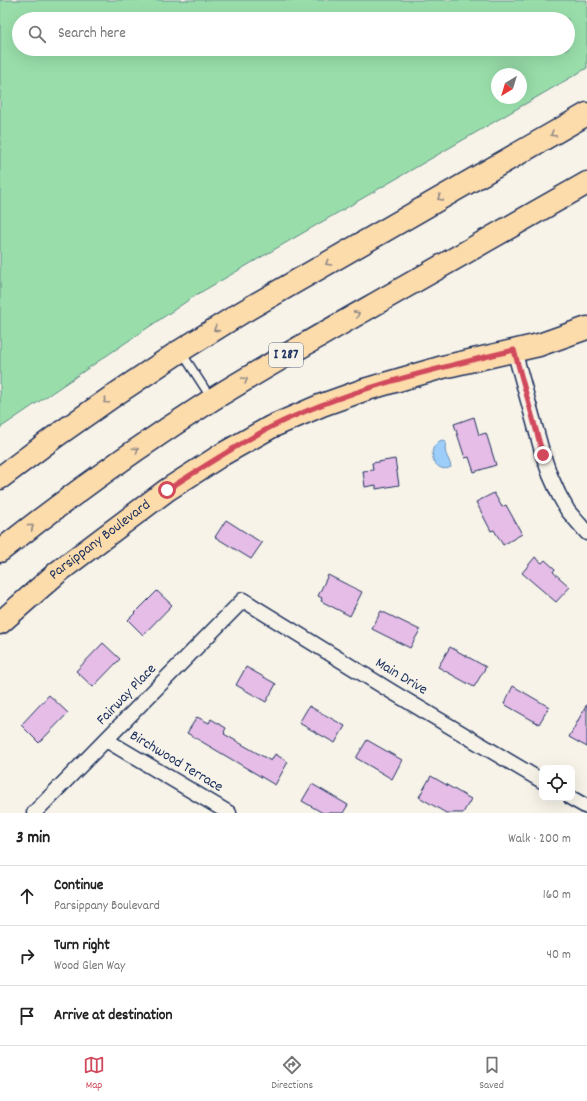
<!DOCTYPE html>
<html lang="en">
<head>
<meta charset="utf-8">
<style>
	:root { --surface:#fff; --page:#f6f6f6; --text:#222; --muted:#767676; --line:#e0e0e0; --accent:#d1495b }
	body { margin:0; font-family:Dekko,sans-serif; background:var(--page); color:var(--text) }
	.controls { position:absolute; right:12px; bottom:12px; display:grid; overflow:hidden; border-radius:8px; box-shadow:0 4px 16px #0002 }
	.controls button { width:36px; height:36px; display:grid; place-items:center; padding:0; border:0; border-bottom:1px solid var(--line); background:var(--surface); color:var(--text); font:20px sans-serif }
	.compass { position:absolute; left:491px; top:68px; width:36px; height:36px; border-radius:50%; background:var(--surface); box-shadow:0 4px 16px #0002; rotate:218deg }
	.stop { position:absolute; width:12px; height:12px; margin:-9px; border:3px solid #d1495b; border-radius:50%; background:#fff }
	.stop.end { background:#d1495b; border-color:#fff; box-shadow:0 1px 4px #0008 }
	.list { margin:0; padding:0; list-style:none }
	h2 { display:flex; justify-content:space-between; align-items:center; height:52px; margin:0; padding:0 16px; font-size:17px }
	h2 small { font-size:13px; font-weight:400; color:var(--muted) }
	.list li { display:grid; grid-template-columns:26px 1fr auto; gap:12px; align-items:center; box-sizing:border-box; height:60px; padding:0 16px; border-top:1px solid var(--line) }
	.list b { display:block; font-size:15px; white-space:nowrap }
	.list p { margin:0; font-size:13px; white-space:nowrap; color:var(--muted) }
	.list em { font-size:13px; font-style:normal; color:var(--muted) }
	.icon { flex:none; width:22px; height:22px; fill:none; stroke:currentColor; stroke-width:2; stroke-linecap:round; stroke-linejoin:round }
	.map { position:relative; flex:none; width:587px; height:813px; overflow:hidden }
	.search { position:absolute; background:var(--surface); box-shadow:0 4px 16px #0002; left:12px; right:12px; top:12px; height:44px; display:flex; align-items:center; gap:10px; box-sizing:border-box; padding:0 14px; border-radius:22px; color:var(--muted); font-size:15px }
	.sheet { height:232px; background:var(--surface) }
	nav { display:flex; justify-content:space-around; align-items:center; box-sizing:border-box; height:56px; border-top:1px solid var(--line); background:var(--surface); font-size:11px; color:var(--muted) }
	nav a { display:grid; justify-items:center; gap:2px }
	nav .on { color:var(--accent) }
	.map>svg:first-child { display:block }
</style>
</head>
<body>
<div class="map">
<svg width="587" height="813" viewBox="0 0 587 813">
	<rect width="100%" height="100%" fill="#f7f3e8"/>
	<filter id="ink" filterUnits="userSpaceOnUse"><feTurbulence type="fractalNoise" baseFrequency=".025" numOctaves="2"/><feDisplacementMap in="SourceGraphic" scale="8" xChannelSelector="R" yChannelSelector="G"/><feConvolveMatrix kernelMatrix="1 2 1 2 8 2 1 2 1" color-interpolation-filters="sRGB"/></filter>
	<g filter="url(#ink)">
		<path fill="#99deaa" stroke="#5a8684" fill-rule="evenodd" d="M0,0H587V68L196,295L0,428ZM19,19H568V49H19ZM497,74H521V98H497Z"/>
		<path fill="#9ccef9" stroke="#688ebb" d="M442,440L446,442C443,456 449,456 451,467C435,476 423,447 442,440Z"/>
		<path fill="#e5bde6" stroke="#1b2f5e" d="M474,417L479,435L486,433L496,465L474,472L469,457L465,458L454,424Z
			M395,459L399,485L376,489V485L365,487L363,471L373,470L372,463Z
			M494,493L502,507L506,505L522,534L503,545L494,530L491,531L476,502Z
			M226,520L262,543L251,559L215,537Z
			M535,557L542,563L545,560L555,569L553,572L570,587L556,602L522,573Z
			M328,575L362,592L350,616L321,601L322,598L318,596Z
			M157,591L172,605L143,635L128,620Z
			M381,611L420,630L410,648L372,629Z
			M103,643L120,659L93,687L76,671Z
			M450,647L486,667L474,687L438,667Z
			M246,667L276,684L266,702L236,685Z
			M513,686L549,707L539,724L504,704Z
			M49,695L68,713L39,743L21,725Z
			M587,704V747L569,737Z
			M309,706L345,726L335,743L299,723Z
			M197,717L209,723L211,719L226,728L224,732L225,733L224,734L271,761L275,754L288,762L275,785L187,733Z
			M367,740L402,760L392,779L356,758Z
			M431,776L471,799L463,813H446L419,797Z
			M312,784L348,805L343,813H323L302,801Z"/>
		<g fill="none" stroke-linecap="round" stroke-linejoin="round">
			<g stroke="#1b2f5e" stroke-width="10">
				<path id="service" d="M182,353L211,398"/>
			</g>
			<g stroke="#1b2f5e" stroke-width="17">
				<path id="minor" d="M514,350L543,455L550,475L559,495L568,511L587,533
					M106,740L229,813
					M571,798L587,807
					M34,813L243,600L394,693L542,781"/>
			</g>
			<g stroke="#1b2f5e" stroke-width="25">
				<g id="primary">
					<path id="s1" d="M0,623L58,572L167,490L223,454L271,427L322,405L364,390L443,367L539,345L587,328"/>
				</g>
			</g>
			<g stroke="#1b2f5e" stroke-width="25">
				<path id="motorway" d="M0,478L56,436L116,394L180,351L241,313L587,114
					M0,551C68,497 139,446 213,399C273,362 335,327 396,292C460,256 523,219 587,183"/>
			</g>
			<use href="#service" stroke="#f7f3e8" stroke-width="7"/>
			<use href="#minor" stroke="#f7f3e8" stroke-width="14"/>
			<use href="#primary" stroke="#fddcac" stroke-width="22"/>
			<use href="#motorway" stroke="#fddcac" stroke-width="22"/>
		</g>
		<defs><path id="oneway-chevron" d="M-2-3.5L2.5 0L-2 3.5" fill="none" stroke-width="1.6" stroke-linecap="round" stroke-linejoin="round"/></defs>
		<g stroke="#8c8685">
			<use href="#oneway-chevron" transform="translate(553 134) rotate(150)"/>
			<use href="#oneway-chevron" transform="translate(440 198) rotate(150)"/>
			<use href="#oneway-chevron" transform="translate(328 263) rotate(150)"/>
			<use href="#oneway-chevron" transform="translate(357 314) rotate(-29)"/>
			<use href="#oneway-chevron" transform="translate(216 329) rotate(148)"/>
			<use href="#oneway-chevron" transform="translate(245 380) rotate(-31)"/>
			<use href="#oneway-chevron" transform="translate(106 401) rotate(145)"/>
			<use href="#oneway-chevron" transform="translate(136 450) rotate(-35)"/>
			<use href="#oneway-chevron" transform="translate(31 527) rotate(-38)"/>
		</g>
	</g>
	<g fill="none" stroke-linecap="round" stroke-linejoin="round" filter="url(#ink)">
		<path stroke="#d1495b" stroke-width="5" d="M167,490C201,468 235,446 271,427C348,389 431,370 514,350L543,455"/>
	</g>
	<g text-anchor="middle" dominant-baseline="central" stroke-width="3" stroke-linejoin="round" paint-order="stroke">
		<rect fill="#f7f3e8" stroke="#5d6a87" stroke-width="1" x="269" y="343" width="34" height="24" rx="3"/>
		<g font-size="14" font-weight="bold" fill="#1b2f5e">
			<text x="286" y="355">I 287</text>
		</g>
		<g font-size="15" fill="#1b2f5e" stroke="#f7f3e8">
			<text stroke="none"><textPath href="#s1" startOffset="130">Parsippany Boulevard</textPath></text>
			<text transform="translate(401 677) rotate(31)">Main Drive</text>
			<text transform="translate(127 695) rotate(-46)">Fairway Place</text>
			<text transform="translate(176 762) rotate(31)">Birchwood Terrace</text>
		</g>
	</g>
</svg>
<div class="controls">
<button><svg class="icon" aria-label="locate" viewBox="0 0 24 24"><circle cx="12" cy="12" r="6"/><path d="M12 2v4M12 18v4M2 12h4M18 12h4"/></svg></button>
</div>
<svg class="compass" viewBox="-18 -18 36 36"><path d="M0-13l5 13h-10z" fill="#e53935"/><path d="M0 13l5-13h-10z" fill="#767676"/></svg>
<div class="stop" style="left:167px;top:490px"></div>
<div class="stop end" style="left:543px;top:455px"></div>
<div class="search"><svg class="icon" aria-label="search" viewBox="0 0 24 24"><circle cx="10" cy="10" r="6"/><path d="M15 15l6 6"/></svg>Search here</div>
</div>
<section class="sheet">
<h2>3 min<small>Walk · 200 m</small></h2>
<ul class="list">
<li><svg class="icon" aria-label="ahead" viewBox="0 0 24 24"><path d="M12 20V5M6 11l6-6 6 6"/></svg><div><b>Continue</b><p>Parsippany Boulevard</p></div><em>160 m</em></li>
<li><svg class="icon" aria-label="right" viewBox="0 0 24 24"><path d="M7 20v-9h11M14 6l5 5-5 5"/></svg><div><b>Turn right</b><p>Wood Glen Way</p></div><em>40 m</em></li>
<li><svg class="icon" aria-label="arrive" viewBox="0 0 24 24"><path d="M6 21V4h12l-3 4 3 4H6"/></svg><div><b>Arrive at destination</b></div></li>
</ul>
</section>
<nav>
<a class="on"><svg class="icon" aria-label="map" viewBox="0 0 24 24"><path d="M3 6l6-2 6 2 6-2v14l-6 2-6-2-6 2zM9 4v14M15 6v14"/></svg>Map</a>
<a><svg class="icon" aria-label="directions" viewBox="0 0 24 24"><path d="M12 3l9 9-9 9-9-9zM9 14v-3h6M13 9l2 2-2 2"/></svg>Directions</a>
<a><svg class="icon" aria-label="saved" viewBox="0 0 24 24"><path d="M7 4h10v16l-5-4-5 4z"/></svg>Saved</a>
</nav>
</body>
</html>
